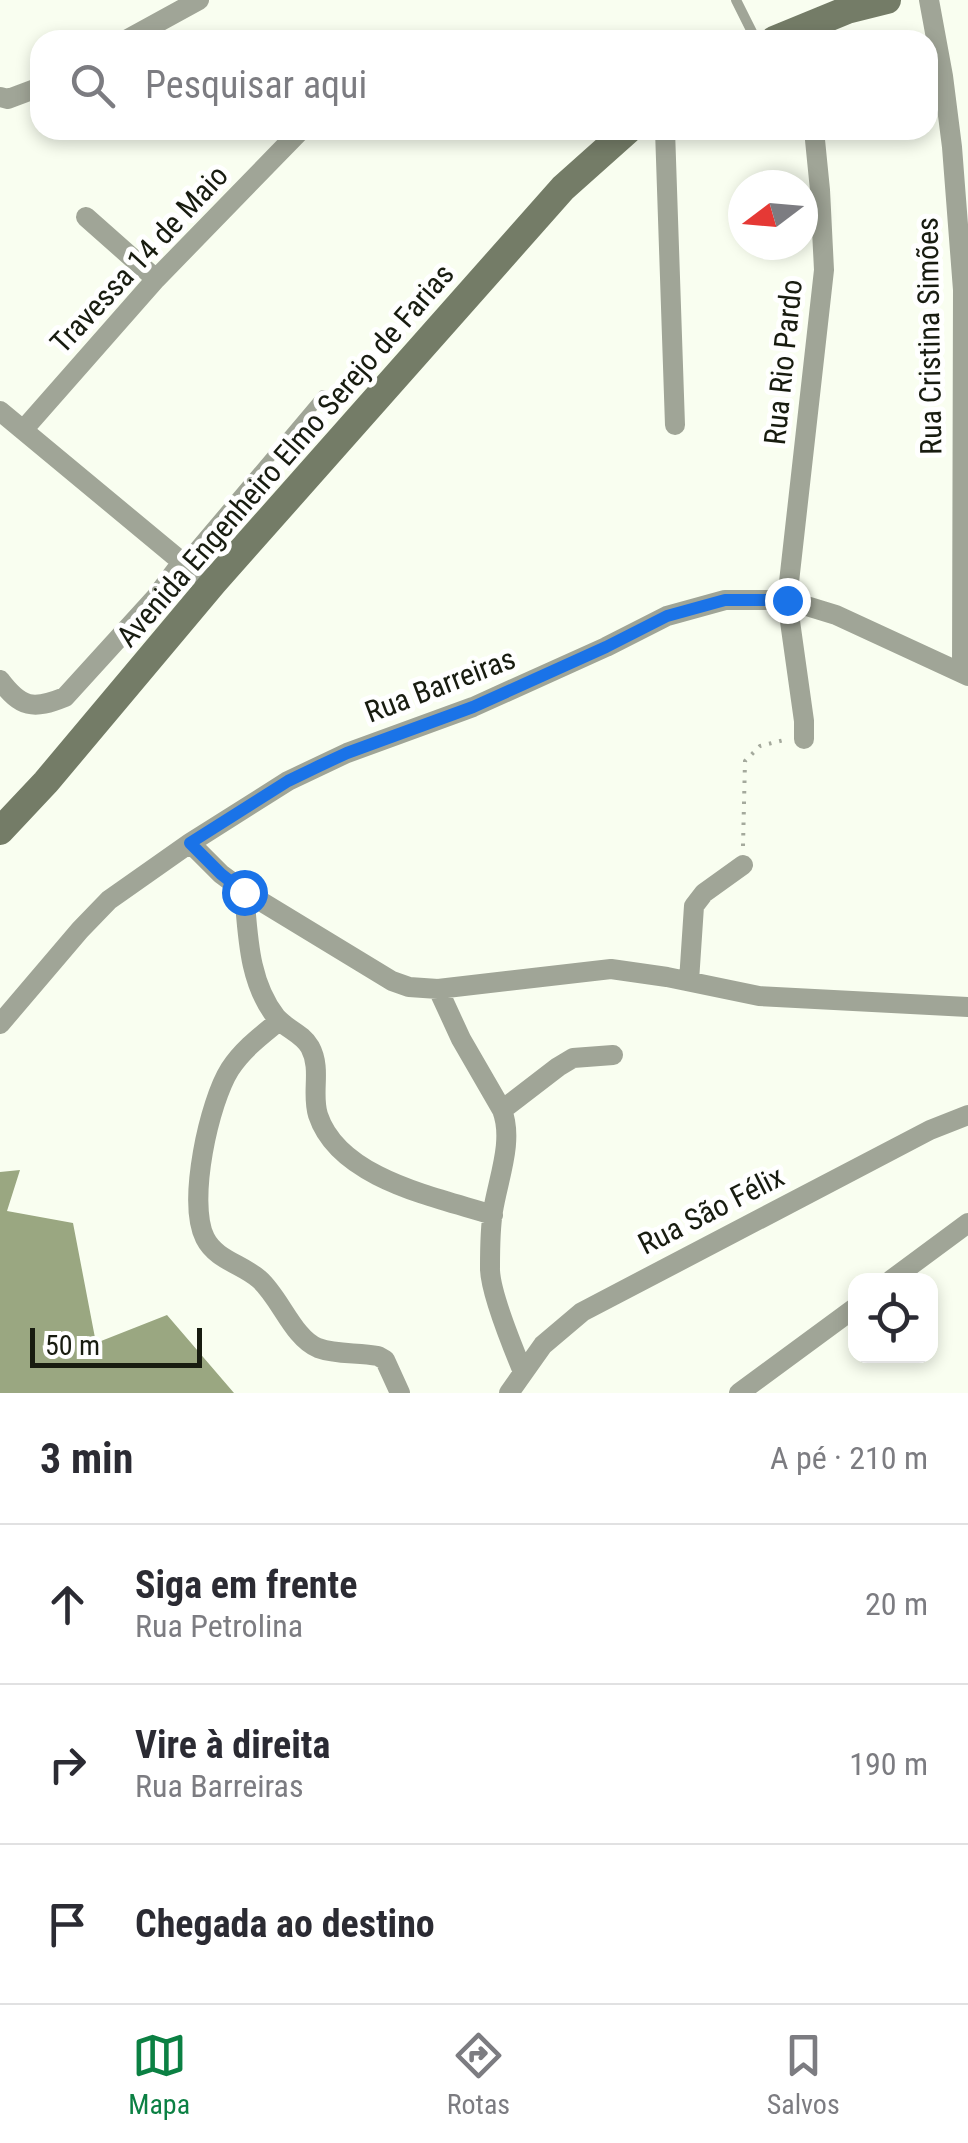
<!DOCTYPE html>
<html lang="pt">
<head>
<meta charset="utf-8">
<style>
	:root { --surface:#fff; --page:#f7f7f7; --text:#2b2b33; --muted:#7c7c81; --line:#e1e1e2; --accent:#0b8043 }
	body { margin:0; font-family:"Roboto Condensed",sans-serif; background:var(--page); color:var(--text) }
	.controls { position:absolute; right:30px; bottom:30px; display:grid; overflow:hidden; border-radius:20px; box-shadow:0 5px 15px #0003 }
	.controls button { width:90px; height:90px; display:grid; place-items:center; padding:0; border:0; border-bottom:2px solid var(--line); background:var(--surface); color:var(--text); font:50px sans-serif }
	.compass { position:absolute; left:728px; top:170px; width:90px; height:90px; border-radius:50%; background:var(--surface); box-shadow:0 5px 15px #0003; rotate:254deg }
	.scale { position:absolute; left:30px; bottom:25px; width:172px; box-sizing:border-box; padding-left:10px; border:5px solid #181c10; border-top:0; font-size:28px; line-height:35px; white-space:nowrap; color:#181c10; -webkit-text-stroke:8px #fff; paint-order:stroke }
	.stop { position:absolute; width:30px; height:30px; margin:-22px; border:8px solid #1a73e8; border-radius:50%; background:#fff }
	.stop.end { background:#1a73e8; border-color:#fff; box-shadow:0 2px 10px #0008 }
	.list { margin:0; padding:0; list-style:none }
	h2 { display:flex; justify-content:space-between; align-items:center; height:130px; margin:0; padding:0 40px; font-size:42px }
	h2 small { font-size:32px; font-weight:400; color:var(--muted) }
	.list li { display:grid; grid-template-columns:65px 1fr auto; gap:30px; align-items:center; box-sizing:border-box; height:160px; padding:0 40px; border-top:2px solid var(--line) }
	.list b { display:block; font-size:38px; white-space:nowrap }
	.list p { margin:0; font-size:32px; white-space:nowrap; color:var(--muted) }
	.list em { font-size:32px; font-style:normal; color:var(--muted) }
	.icon { flex:none; width:55px; height:55px; fill:none; stroke:currentColor; stroke-width:2; stroke-linecap:round; stroke-linejoin:round }
	.map { position:relative; flex:none; width:968px; height:1393px; overflow:hidden }
	.search { position:absolute; background:var(--surface); box-shadow:0 5px 15px #0003; left:30px; right:30px; top:30px; height:110px; display:flex; align-items:center; gap:25px; box-sizing:border-box; padding:0 35px; border-radius:30px; color:var(--muted); font-size:38px }
	.sheet { height:610px; background:var(--surface) }
	nav { display:flex; justify-content:space-around; align-items:center; box-sizing:border-box; height:140px; border-top:2px solid var(--line); background:var(--surface); font-size:28px; color:var(--muted) }
	nav a { display:grid; justify-items:center; gap:5px }
	nav .on { color:var(--accent) }
	.map>svg:first-child { display:block }
</style>
</head>
<body>
<div class="map">
<svg width="968" height="1393" viewBox="0 0 968 1393">
	<rect width="100%" height="100%" fill="#f9fef0"/>
	<path fill="#9aa781" d="M20,1170L7,1211L73,1223L96,1343L167,1315L234,1393H0V1172Z"/>
	<g fill="none" stroke-linecap="round" stroke-linejoin="round">
		<path stroke="#a4a99c" stroke-width="4" stroke-dasharray="2.5 8" stroke-linecap="butt" d="M743,846L745,761L760,746L784,740"/>
		<path stroke="#a0a597" stroke-width="10" d="M736,0L756,40
			M182,562L323,395"/>
		<path stroke="#a0a597" stroke-width="20" d="M929,0L943,76L952,147L963,290L962,673
			M126,40L199,0
			M0,97L8,99L40,87
			M665,130L675,425
			M86,217L156,279
			M0,411L182,562L213,583
			M24,429L156,279L300,131
			M0,680C21,708 33,710 65,697L156,597L182,562
			M804,739V721L787,600L824,270L820,190L814,130
			M190,843L221,874L244,891L392,981L409,987L438,989L611,969L667,977L759,996L968,1007
			M244,891C248,934 248,981 276,1017C286,1029 302,1033 310,1047C322,1069 311,1093 318,1115C339,1179 436,1197 493,1215
			M689,981L694,906L704,893L743,865
			M438,989L461,1039L502,1110C514,1141 498,1179 493,1211C490,1229 490,1248 490,1267C489,1290 513,1348 523,1372
			M279,1021C262,1035 243,1049 230,1069C209,1102 187,1202 205,1238C216,1260 242,1264 259,1279C280,1297 293,1338 318,1348C337,1355 358,1352 378,1356L385,1360L400,1393
			M0,1024L80,930L109,900L190,843L288,781L347,753L473,707L606,647L667,616L725,600H787L836,615L968,676
			M502,1110L558,1067L573,1058L613,1055
			M891,1280L968,1223
			M509,1393L543,1345L582,1312L930,1130L968,1115
			M739,1393L856,1307"/>
		<path stroke="#747c67" stroke-width="28" d="M774,40L847,10L887,0
			M0,831L46,782L213,583L563,188L628,130"/>
	</g>
	<g fill="none" stroke-linecap="round" stroke-linejoin="round">
		<path stroke="#1a73e8" stroke-width="12" d="M244,892L221,874L190,843L288,781L319,766L347,753L473,707L606,647L667,616L725,600H787"/>
	</g>
	<g text-anchor="middle" dominant-baseline="central" stroke-width="10" stroke-linejoin="round" paint-order="stroke">
		<g font-size="30" fill="#181c10" stroke="#fff">
			<text transform="translate(139 259) rotate(-47)">Travessa 14 de Maio</text>
			<text transform="translate(929 336) rotate(-91)">Rua Cristina Simões</text>
			<text transform="translate(783 362) rotate(-84)">Rua Rio Pardo</text>
			<text transform="translate(285 455) rotate(-49)">Avenida Engenheiro Elmo Serejo de Farias</text>
			<text transform="translate(440 685) rotate(-21)">Rua Barreiras</text>
			<text transform="translate(711 1210) rotate(-27)">Rua São Félix</text>
		</g>
	</g>
</svg>
<div class="controls">
<button><svg class="icon" aria-label="locate" viewBox="0 0 24 24"><circle cx="12" cy="12" r="6"/><path d="M12 2v4M12 18v4M2 12h4M18 12h4"/></svg></button>
</div>
<svg class="compass" viewBox="-18 -18 36 36"><path d="M0-13l5 13h-10z" fill="#e53935"/><path d="M0 13l5-13h-10z" fill="#7c7c81"/></svg>
<div class="scale">50 m</div>
<div class="stop" style="left:244px;top:892px"></div>
<div class="stop end" style="left:787px;top:600px"></div>
<div class="search"><svg class="icon" aria-label="search" viewBox="0 0 24 24"><circle cx="10" cy="10" r="6"/><path d="M15 15l6 6"/></svg>Pesquisar aqui</div>
</div>
<section class="sheet">
<h2>3 min<small>A pé · 210 m</small></h2>
<ul class="list">
<li><svg class="icon" aria-label="ahead" viewBox="0 0 24 24"><path d="M12 20V5M6 11l6-6 6 6"/></svg><div><b>Siga em frente</b><p>Rua Petrolina</p></div><em>20 m</em></li>
<li><svg class="icon" aria-label="right" viewBox="0 0 24 24"><path d="M7 20v-9h11M14 6l5 5-5 5"/></svg><div><b>Vire à direita</b><p>Rua Barreiras</p></div><em>190 m</em></li>
<li><svg class="icon" aria-label="arrive" viewBox="0 0 24 24"><path d="M6 21V4h12l-3 4 3 4H6"/></svg><div><b>Chegada ao destino</b></div></li>
</ul>
</section>
<nav>
<a class="on"><svg class="icon" aria-label="map" viewBox="0 0 24 24"><path d="M3 6l6-2 6 2 6-2v14l-6 2-6-2-6 2zM9 4v14M15 6v14"/></svg>Mapa</a>
<a><svg class="icon" aria-label="directions" viewBox="0 0 24 24"><path d="M12 3l9 9-9 9-9-9zM9 14v-3h6M13 9l2 2-2 2"/></svg>Rotas</a>
<a><svg class="icon" aria-label="saved" viewBox="0 0 24 24"><path d="M7 4h10v16l-5-4-5 4z"/></svg>Salvos</a>
</nav>
</body>
</html>
